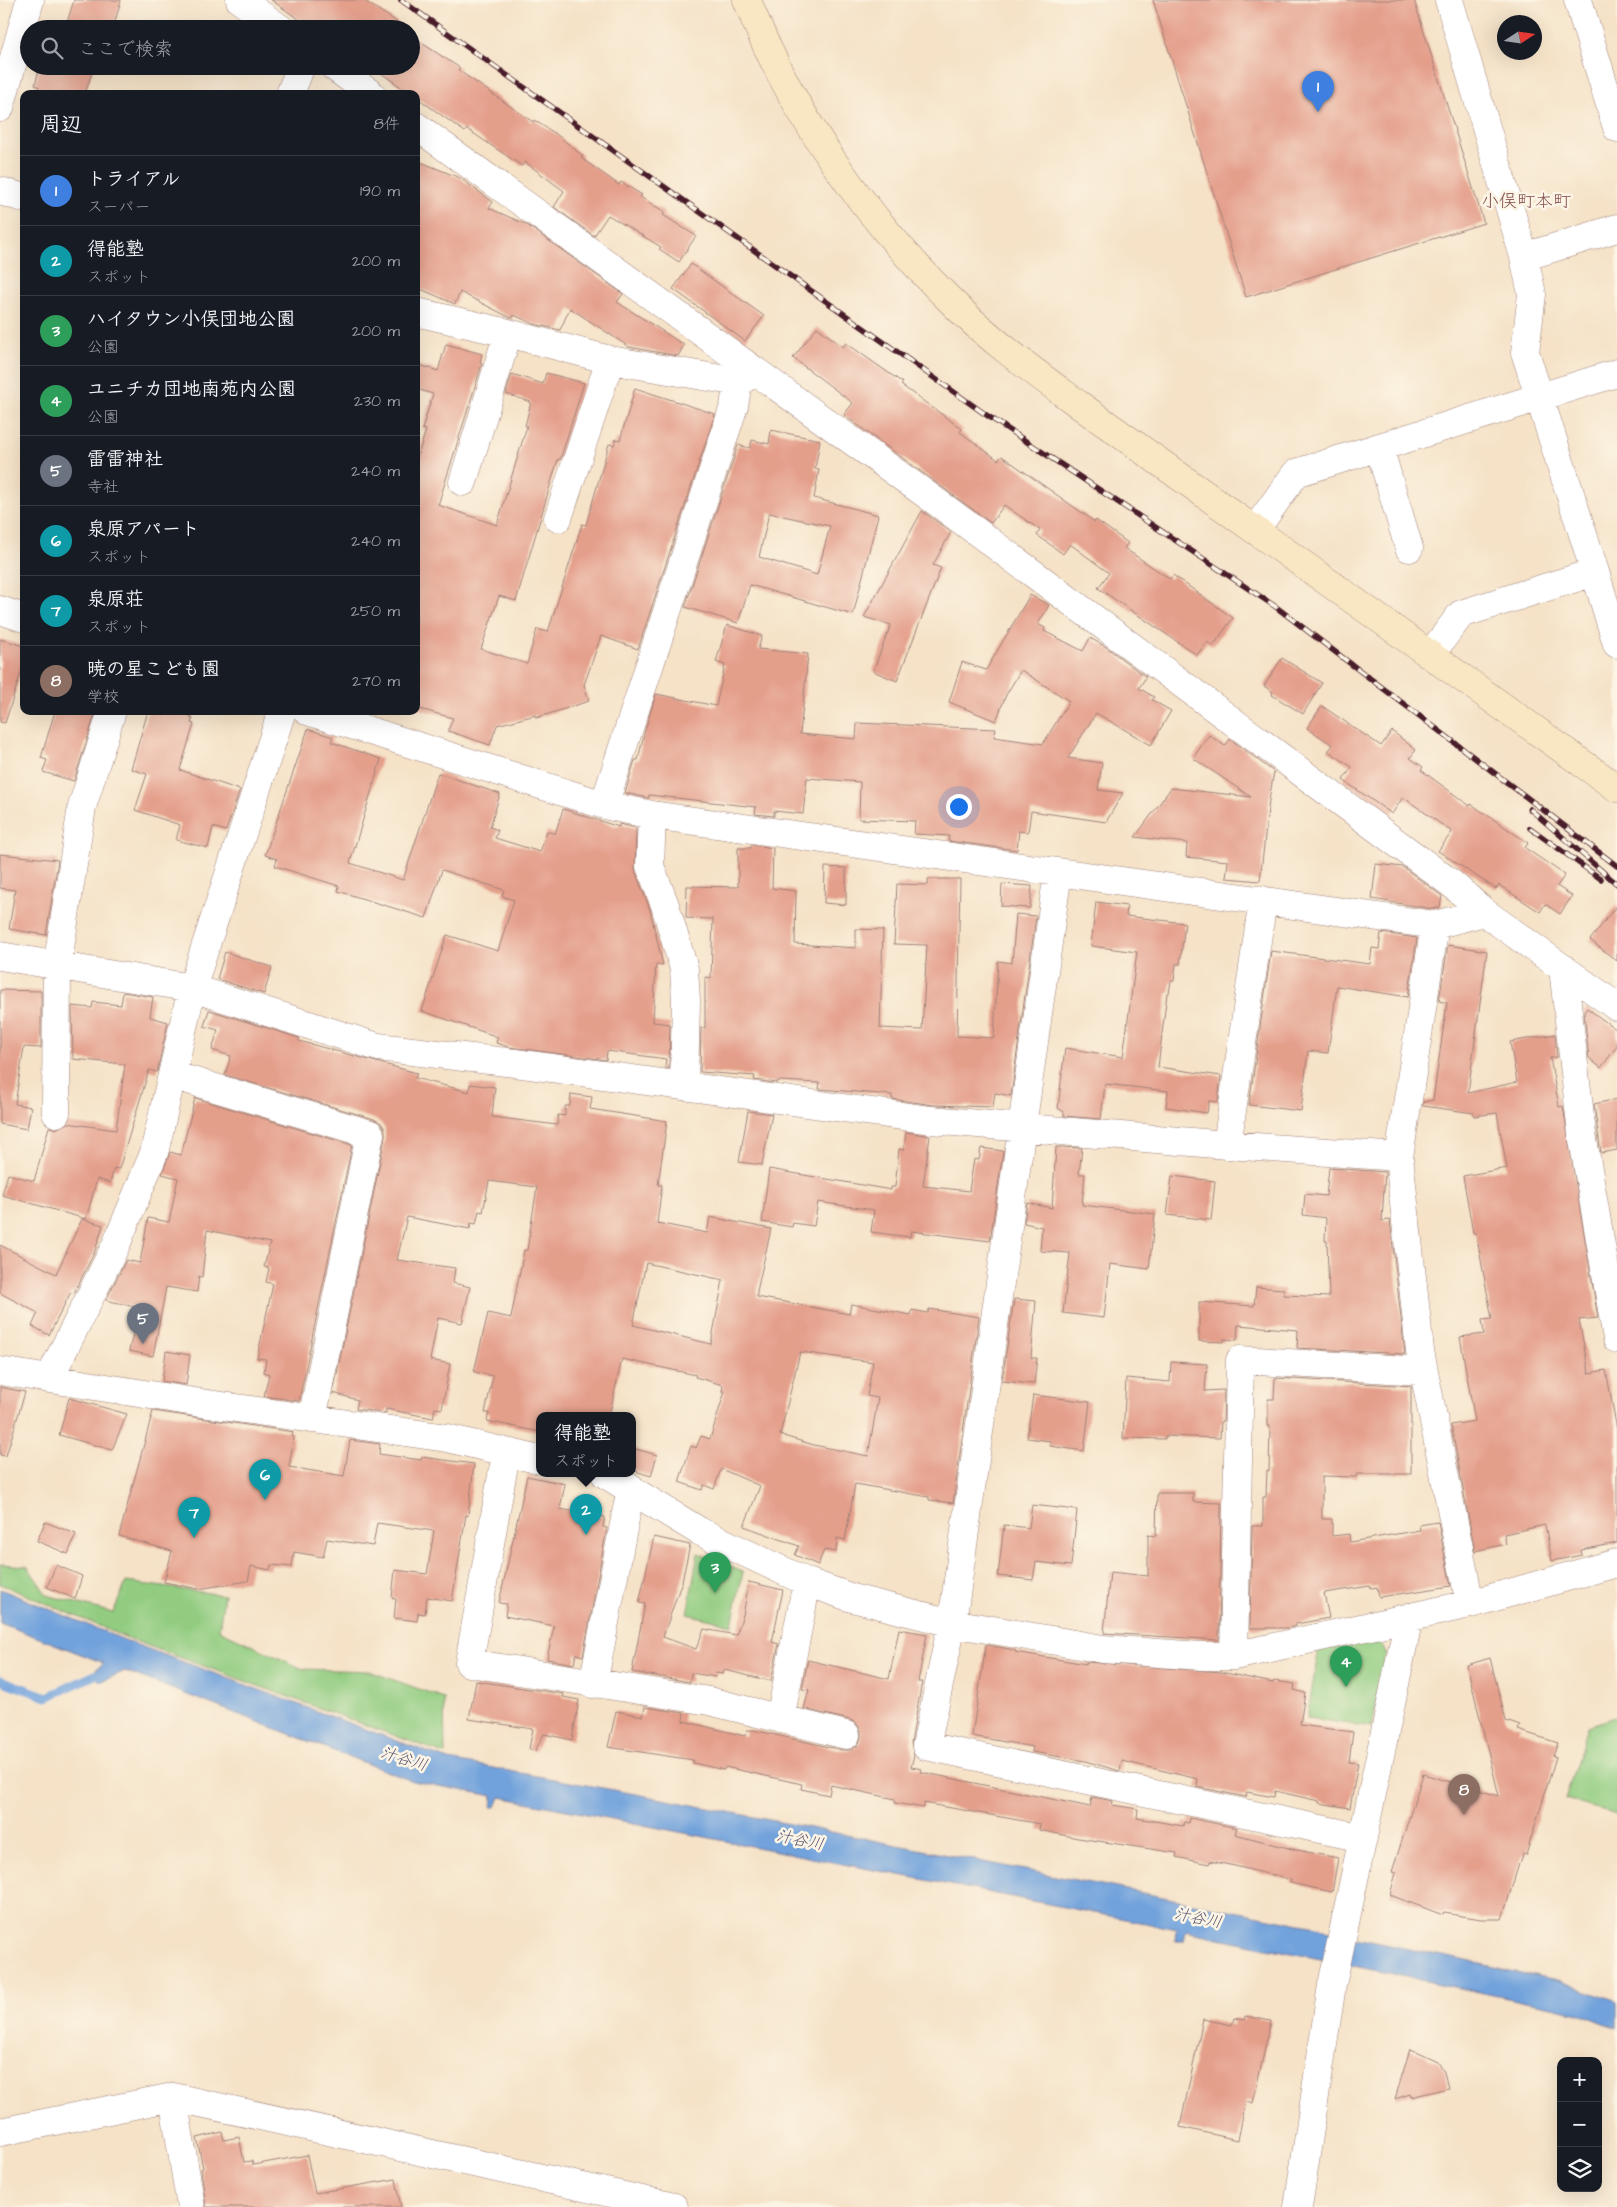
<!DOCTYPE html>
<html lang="ja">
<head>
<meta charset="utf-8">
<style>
	:root { --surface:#171b24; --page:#20242c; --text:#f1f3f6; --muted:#9ea1a6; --line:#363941; --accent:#db2777 }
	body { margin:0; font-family:"Architects Daughter","Klee One",sans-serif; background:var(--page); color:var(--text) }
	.controls { position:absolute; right:15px; bottom:15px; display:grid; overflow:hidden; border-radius:10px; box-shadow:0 5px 20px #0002 }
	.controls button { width:45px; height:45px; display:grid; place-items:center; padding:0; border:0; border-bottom:1px solid var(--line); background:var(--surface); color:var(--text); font:25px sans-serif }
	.compass { position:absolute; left:1497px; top:15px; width:45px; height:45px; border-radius:50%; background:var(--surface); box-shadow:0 5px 20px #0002; rotate:78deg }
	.you { position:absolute; left:958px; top:806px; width:18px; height:18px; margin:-12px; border:4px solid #fff; border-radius:50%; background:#1a73e8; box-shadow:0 0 0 8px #1a73e833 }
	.badge { display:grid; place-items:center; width:32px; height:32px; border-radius:50%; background:var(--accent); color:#fff; font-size:16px; font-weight:700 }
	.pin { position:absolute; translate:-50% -41px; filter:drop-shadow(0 1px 2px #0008) }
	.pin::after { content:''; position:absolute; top:26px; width:18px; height:15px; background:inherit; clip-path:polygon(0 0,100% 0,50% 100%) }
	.popup { position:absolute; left:536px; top:1412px; width:100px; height:65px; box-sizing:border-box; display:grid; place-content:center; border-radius:10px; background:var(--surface); filter:drop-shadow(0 1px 4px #0005); font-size:16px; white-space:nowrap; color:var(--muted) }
	.popup b { font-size:19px; color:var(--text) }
	.popup::after { content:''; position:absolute; left:50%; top:100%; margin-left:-10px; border:10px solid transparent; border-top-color:var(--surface) }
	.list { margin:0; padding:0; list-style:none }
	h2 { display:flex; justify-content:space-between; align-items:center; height:65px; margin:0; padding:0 20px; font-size:21px }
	h2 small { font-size:16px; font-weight:400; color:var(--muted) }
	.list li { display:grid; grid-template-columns:32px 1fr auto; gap:15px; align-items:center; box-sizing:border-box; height:70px; padding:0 20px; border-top:1px solid var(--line) }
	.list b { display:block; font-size:19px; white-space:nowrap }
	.list p { margin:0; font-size:16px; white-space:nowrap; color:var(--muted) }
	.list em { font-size:16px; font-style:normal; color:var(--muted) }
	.icon { flex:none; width:28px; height:28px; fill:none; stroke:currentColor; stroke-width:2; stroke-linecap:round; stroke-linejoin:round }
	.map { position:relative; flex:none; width:1617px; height:2207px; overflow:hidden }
	.search { position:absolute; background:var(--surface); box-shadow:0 5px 20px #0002; left:20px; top:20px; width:400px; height:55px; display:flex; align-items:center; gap:12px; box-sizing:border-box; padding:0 18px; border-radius:28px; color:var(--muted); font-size:19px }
	.panel { position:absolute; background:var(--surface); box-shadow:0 5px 20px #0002; left:20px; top:90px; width:400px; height:625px; border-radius:10px }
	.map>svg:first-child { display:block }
</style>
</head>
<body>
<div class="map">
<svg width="1617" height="2207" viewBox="0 0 1617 2207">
	<rect width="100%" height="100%" fill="#fcf5e5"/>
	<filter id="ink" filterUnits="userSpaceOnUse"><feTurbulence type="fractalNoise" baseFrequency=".02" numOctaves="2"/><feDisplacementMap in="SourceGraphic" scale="10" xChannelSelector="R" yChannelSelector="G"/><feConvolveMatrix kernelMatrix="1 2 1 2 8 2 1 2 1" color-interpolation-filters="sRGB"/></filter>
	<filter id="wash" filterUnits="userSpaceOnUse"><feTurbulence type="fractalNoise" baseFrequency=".0096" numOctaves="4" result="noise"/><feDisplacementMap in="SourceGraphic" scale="20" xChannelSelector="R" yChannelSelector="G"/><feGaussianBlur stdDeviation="1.12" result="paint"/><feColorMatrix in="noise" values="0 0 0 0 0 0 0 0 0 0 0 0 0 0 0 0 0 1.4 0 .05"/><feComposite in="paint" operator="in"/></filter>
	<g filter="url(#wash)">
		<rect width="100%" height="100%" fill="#f5e2c7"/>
		<path fill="#91cc80" stroke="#6e7656" d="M698,1553L743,1572L732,1625L687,1614Z
			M0,1564L27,1566L47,1595L113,1613L126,1582L224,1595L219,1630L303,1669L369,1671L444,1698L445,1754L135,1641L0,1584Z
			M1371,1637L1380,1643L1386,1656L1372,1727L1307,1718L1319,1648Z
			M1617,1716V1814L1565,1800L1588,1726Z"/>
		<path fill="#71a2dc" stroke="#5e6084" d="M0,1589L132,1643L449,1760L652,1797L1316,1927L1351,1937L1558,1980L1617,2002V2028L1579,2013L1186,1931L1184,1941H1175L1176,1929L500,1797L496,1807H492L493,1796L412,1781L125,1671L100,1682L94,1671L104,1663L0,1623Z"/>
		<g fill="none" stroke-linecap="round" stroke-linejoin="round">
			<path stroke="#71a2dc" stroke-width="9" d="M0,1680L47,1697L106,1670"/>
		</g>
		<g id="blocks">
			<path fill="#e49f8b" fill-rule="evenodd" d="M74,0H121L113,29H65Z
				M271,0H363L408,29H313Z
				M1153,0H1414L1484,223L1246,297Z
				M411,36L460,68L458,70L533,122L534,120L556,134L583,156L581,158L619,185L621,182L642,195L640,197L665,212L663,215L696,236L679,262L659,249L661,247L608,215L594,236L554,207L564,191L525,162L522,166L467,129L465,132L416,97V94H411L371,66H411Z
				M40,66H94L85,94H37L39,87L35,85Z
				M416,160L460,178L493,202L489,208L527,225L623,294L617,302L684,345L678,356L629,347L570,308L560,330L534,324L514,315L513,318L509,317L460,292L455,304L416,287Z
				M691,264L764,316L745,341L673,289Z
				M817,327L843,347L846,343L903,383L901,385L962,429L960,432L998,460L1002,456L1095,522L1096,520L1128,543L1124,548L1170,579L1173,575L1233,618L1213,646L1207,642L1197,655L1098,588L1109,573L1070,544L1063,554L1037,535L1040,530L1004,505L991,523L844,415L853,403L793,358Z
				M446,344L482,354L480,363L482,364L438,505L497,525L527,426H525L531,402L506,394L512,374L543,384L546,373L584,383L560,460L558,459L516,601L499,596L481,649L527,664L537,629L548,632L582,524L586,525L609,444L614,445L616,439L620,440L635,388L715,414L638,649L601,636L584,685L589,701L536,718V715L497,725L490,745L448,731L453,718L416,708V461L426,430L422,429L433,394L416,389V364L438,371Z
				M771,430L820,440L815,469L819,470L814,498L878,515L853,615L750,585L738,623L685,607L738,445L750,448L752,440L769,444ZM769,513L830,526L817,575L759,557Z
				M922,511L951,532L933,565L941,568L897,681L873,671L891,625L864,617Z
				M1030,595L1049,605L1038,624L1045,628L1044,631L1083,651L1090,638L1106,647L1146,677L1139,688L1154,697L1152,700L1171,711L1151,745L1096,713L1068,758L1102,763L1098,790L1123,793L1106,822L1031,811L1028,832L1019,831L1017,850L948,841L949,836L914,834L915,821L859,819L860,782L807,778L803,814L774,811V816L755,814L756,807L649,795V798L625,793L635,760H638L645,730L656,694L716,706L725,665L716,662L727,625L762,636L758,649L808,654L800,734L856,739L857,723L996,729L994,737L1043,744L1069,701L1021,670L1006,695L996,721L949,702L962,662L986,670Z
				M0,639L24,646V663L5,723L0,722Z
				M1282,658L1322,683L1303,714L1272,695L1273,692L1264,686Z
				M1322,706L1381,746L1392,731L1416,750L1410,758L1423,767L1421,770L1470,806L1471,804L1528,843L1525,848L1565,875L1557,886L1572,896L1560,914L1545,904L1540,912L1499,885L1496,889L1438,851L1452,832L1403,797L1392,814L1343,780L1352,767L1328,751L1333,745L1307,728Z
				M55,711H96L74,781L43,772L47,760L41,758Z
				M148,711H191L190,717L193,718L191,723L194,724L180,770L240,790L226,831L213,827L208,848L176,840L180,825L135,810L147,774L131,769Z
				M308,729L333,737L331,742L381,759L350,863L403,880L438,773L500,794L490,827L498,830L495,838L540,852L547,831L555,834L563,809L619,827V824L636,828L635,871L650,910L663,965L656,964L653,1022L670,1024L669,1068H665L666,1059L607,1051L606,1060L509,1047L496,1043L498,1037L422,1011L447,935L498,951L514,900L502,896L504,890L442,870L426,918L338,891L339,886L275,866L277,859L265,855Z
				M1209,735L1225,746L1230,739L1274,772L1269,800L1260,881L1226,878L1228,861L1186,857L1187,843L1135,837L1171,788L1251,797L1193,758Z
				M751,845L773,848L772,888L796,891L795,944L856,948V929L883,930L880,1028L922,1030L927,945L894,944L897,884L928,885V879H960L957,1036L994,1038L998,961L1012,963L1016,914L1036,916L1011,1096L995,1093L993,1107L933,1105L892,1099V1095L819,1089L820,1083L778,1081L777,1083L754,1080L755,1076L700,1072L701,1028H705V977L711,978L713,919L686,918L687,886L738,887V848H751Z
				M0,854L58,860L46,935L9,929L15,890L0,888Z
				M1376,864L1403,867L1442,896L1440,907L1434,909L1372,899Z
				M825,867L846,868V905L824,903Z
				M1002,884L1032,886L1030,908L1001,906Z
				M1096,902L1127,906L1126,916L1185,923L1180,964H1176L1174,981H1171L1169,993H1167L1158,1067L1221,1076L1218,1102L1209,1101L1207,1113L1166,1107L1168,1091L1105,1084L1101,1119L1064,1116V1112L1058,1108L1065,1048L1123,1057L1137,952L1091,946Z
				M1617,905V961L1590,940Z
				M1381,933L1417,938L1408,997L1337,986L1328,1053L1308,1051L1301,1111L1249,1105L1271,951L1370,964L1372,948L1379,949Z
				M1448,945L1487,951L1468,1093L1517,1082L1510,1042L1555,1034L1557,1057L1550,1058L1559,1107L1563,1106L1598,1318L1579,1320L1589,1373L1606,1370L1617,1430V1543L1581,1550L1582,1555L1552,1561L1545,1525L1504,1534L1506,1544L1475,1551L1451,1425L1475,1421L1460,1337L1484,1334L1482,1320L1492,1319L1476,1233H1473L1463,1176L1507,1168L1497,1113L1474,1116V1113L1423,1106V1102L1433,1100L1447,1003L1439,1001Z
				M225,952L272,967L264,994L217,979Z
				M0,990L41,991V1048L24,1047L15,1104L31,1107L27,1129L0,1124Z
				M123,992L153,997L150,1017L168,1022L157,1072L149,1070L119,1169L114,1168L110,1183L97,1179L86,1219L2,1195L8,1174L34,1181L49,1127L56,1129L67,1123L116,1130L125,1064L73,1059L72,1006L92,1008L93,1002L121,1005Z
				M1587,1008L1617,1030V1046L1601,1068L1589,1058L1584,1012Z
				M209,1010L299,1038V1041L417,1073L415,1078L469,1092L470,1084L495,1087L492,1117L557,1125L558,1115L565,1116V1106H570L571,1094L592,1097L590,1109L667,1121L658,1185H662L657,1223L707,1233L710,1217L771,1229L757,1291V1297L849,1314L851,1304L911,1315L912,1310L928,1313L929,1309L979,1317L953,1503L929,1500V1497L855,1484L845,1540L837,1538L836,1552L824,1550L818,1565L795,1555L799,1546L744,1526L760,1486L721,1469L714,1489L704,1485L702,1490L679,1482L691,1446L696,1448L701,1436L710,1439L725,1391H722L723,1385L695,1377L696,1375L622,1359L609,1416H540V1432L487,1421L489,1413H485L493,1376L474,1372L488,1313L511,1318L524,1250H527L537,1187L489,1181L483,1212L479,1211L476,1224L471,1223L470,1229L407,1217L397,1260L455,1268L453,1283L470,1287L462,1323L438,1318L430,1360L450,1364L442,1409L435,1408L433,1418L386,1409V1413L356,1409L358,1400L333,1393L385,1137V1129L381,1123L374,1119L225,1075L231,1056L212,1050L218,1030L204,1026ZM646,1263L723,1280L711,1344L633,1325ZM800,1352L873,1362L867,1396L878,1398L868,1456L814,1445L780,1435Z
				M195,1098L352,1145L299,1401L264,1396L269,1374L264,1372L266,1359L257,1358L273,1284L266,1282L269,1268L264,1267L270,1243L207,1230L202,1277L199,1276L197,1292L166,1287L153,1356L129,1351L139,1308L106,1300L126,1260L140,1263L148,1218L169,1222L178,1178L162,1174L170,1152L181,1155Z
				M1617,1099V1150L1601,1153L1594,1104Z
				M748,1111L772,1114L762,1165L739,1162Z
				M906,1132L930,1136L923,1186L969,1191L974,1159L979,1160L981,1148L1003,1151L990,1241L911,1231L910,1237L871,1232L874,1210L818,1202L814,1226L793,1223L792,1227L762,1222L769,1169L891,1190V1187H895L899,1149L904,1150Z
				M1056,1147L1082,1148L1079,1174H1085L1082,1205L1155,1214L1149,1269L1110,1264L1104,1318L1063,1313L1070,1253L1040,1251L1042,1227L1024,1223L1027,1203L1052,1208Z
				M1329,1168L1385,1172L1382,1221L1390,1220L1405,1354L1297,1348L1298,1330L1238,1325L1237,1340L1224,1339V1342L1199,1341V1302L1254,1306L1256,1287L1284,1289V1295L1329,1297L1327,1241H1325L1326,1218L1303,1215L1305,1194L1326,1196Z
				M1172,1176L1215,1181L1211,1220L1167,1215Z
				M82,1219L103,1225L95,1251L74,1293L71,1292L49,1335L32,1326L38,1313L0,1293V1245L56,1274Z
				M1014,1299L1036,1301L1031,1358H1037L1034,1384L1002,1381Z
				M166,1351L190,1355L186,1385L162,1381Z
				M1171,1362L1207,1364L1205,1391L1224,1390L1223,1421H1221L1220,1438L1165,1436V1439L1123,1438L1126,1378L1170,1382Z
				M1275,1378L1411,1386V1474H1357L1356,1477L1322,1476V1519H1332V1536L1349,1534L1350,1542L1420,1530L1419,1525L1438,1522L1451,1586L1379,1597L1377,1587L1371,1588L1370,1586L1324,1593L1329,1618L1296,1624V1626L1288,1628H1250L1252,1526H1263V1497H1266L1267,1470L1269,1471L1270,1426H1268V1399H1274Z
				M0,1387L25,1392L6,1456L0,1455Z
				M1033,1395L1090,1402L1084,1451L1050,1446V1441L1027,1438Z
				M69,1398L127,1414L112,1450L59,1435Z
				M153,1411L293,1432L292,1437H294L289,1467L344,1476L350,1440L380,1444L379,1454L421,1460L422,1457L474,1464L468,1516L466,1515L452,1601L427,1597L425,1614L418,1613L417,1621L394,1618L396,1599L392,1598L395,1570L427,1574L434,1531L377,1523L373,1546L327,1539L323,1557L294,1552L292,1567L271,1565L270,1570L251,1566L248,1581L198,1589L164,1582L172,1551L119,1536Z
				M632,1448L657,1455L651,1476L632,1470Z
				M527,1476L565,1484L560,1509L605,1517L603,1527L607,1528L583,1656L576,1654L574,1664L547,1659L554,1626L505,1616L507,1604L499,1603Z
				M1157,1493H1193V1502L1221,1503L1219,1640L1104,1633L1110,1572L1148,1576V1535L1156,1536Z
				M1032,1505L1077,1510L1071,1566L1036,1562L1033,1580L998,1576L1004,1525L1029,1528Z
				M45,1522L76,1534L68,1554L37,1541Z
				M654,1537L690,1545L682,1581L663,1637L696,1649L704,1629L736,1635L743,1615L749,1582L783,1590L772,1642L779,1644L771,1681L724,1670L723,1674L716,1673L715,1677L691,1673L690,1682L632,1672L645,1604L639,1603Z
				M56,1565L82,1576L75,1599L47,1587Z
				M899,1629L927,1634L918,1682H922L911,1743L914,1755L911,1767L922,1769L921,1772L1090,1807L1092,1797L1113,1801L1112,1805L1138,1809L1137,1818L1183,1826L1184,1822L1189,1823L1190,1818L1237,1828L1235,1834L1292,1849L1338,1858L1332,1892L1290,1883L1291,1880L1235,1866L1210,1861L1209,1864L1176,1857L1177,1853L1078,1838L1039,1830L1040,1824L924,1803V1808L895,1803V1799L831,1785L829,1795L801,1789L802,1784L725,1767L724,1770L693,1763V1760L608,1747L616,1711L643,1716L645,1707L684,1713L683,1721L745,1736L747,1730H754L842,1750H851L858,1745L861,1738V1730L856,1723L850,1720L804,1709L809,1690L802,1689L808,1660L889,1679Z
				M986,1645L1015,1650V1652L1086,1664V1662L1221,1672L1273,1683L1274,1681L1295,1684L1294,1690L1305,1693L1300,1725L1353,1732L1349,1762L1358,1763L1350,1808L1319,1803V1801L1275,1791L1274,1797L1247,1792L1246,1797L1197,1787L1198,1779L1122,1761L1120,1771L1085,1761L1032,1752L1033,1747L972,1736Z
				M1490,1658L1506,1721L1520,1726L1518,1730L1558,1743L1553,1756L1556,1757L1526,1855L1522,1854L1502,1919H1481L1444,1913L1443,1915L1390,1895L1396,1873L1392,1872L1423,1774L1499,1796L1467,1665Z
				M476,1681L564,1694L563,1697L579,1700L572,1740L544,1734L535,1751L529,1749L533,1729L469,1719Z
				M1245,2016L1271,2021L1253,2103L1246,2101L1238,2140L1180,2127L1203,2019L1232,2025L1234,2018L1244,2020Z
				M1410,2049L1438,2062L1444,2072L1448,2088L1411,2097L1410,2094L1395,2099Z
				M222,2132L224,2140L239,2137L244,2162L252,2161L253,2165L307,2155L315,2193L396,2179L401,2207H206L201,2169L203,2168L197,2138Z"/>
		</g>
	</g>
	<g filter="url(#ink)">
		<use href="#blocks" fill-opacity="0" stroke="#a08079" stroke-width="1"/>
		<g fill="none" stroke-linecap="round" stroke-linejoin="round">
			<g stroke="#a08079" stroke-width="29">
				<path id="street" d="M240,0L281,29
					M1578,0L1617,128
					M333,66L371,94
					M290,94L301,66
					M0,108L30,0
					M416,126L938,503L1452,884L1484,912L1617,1007
					M0,191L24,198
					M1524,257L1617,228
					M416,312L508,333L610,360L738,382L754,373
					M1379,447L1409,548
					M463,482L508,333
					M558,518L610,360
					M1255,530L1296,473L1617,373
					M1595,572L1617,644
					M0,610L24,618
					M1430,655L1461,614L1595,572L1525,352L1532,294L1524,257L1449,0
					M307,711L604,805L652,815L1435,925L1484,912
					M604,805L734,406L738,382
					M652,815L650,866L665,905L684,969L686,1000L684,1086
					M1058,872L952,1623L926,1746L1363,1838
					M1435,925L1399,1157L1420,1351L1470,1604
					M0,956L192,988L378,1047L515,1063L931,1120L1227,1145L1399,1157
					M1563,968L1582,1134L1617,1339
					M172,1075L370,1134L312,1419
					M56,1113L57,967L82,807L112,711
					M1227,1145L1263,900
					M0,1371L201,1403L447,1438L540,1460
					M49,1379L116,1245L154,1153L192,988L282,711
					M506,1453L469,1663L709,1701L846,1735
					M605,1474L699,1531L807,1582L852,1598L952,1623L1103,1649L1201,1656H1234L1470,1604L1617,1563
					M1234,1656L1240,1360L1423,1371
					M593,1684L631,1488
					M780,1719L807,1582
					M173,2097L191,2207
					M0,2132L173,2097L674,2207
					M1298,2207L1332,1985L1409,1617"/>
			</g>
			<g stroke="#a08079" stroke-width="29">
				<path id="secondary" d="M747,0C792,116 868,221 957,307C994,343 1036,373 1078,404L1617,788"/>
			</g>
			<use href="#street" stroke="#fff" stroke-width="28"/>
			<use href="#secondary" stroke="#f9e7c3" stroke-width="28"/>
			<g stroke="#4a1f2b" stroke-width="5.5">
				<path id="rail" d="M401,0L985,414L1276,607L1617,866
					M1530,809L1617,884
					M1530,828L1601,879"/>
			</g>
			<use href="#rail" stroke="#fcf5e5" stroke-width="4" stroke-dasharray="11" stroke-linecap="butt"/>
		</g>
	</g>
	<g text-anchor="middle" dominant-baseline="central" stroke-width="5" stroke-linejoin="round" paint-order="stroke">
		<g font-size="16" font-style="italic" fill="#5a5372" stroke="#fcf5e5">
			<text transform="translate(404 1759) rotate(17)">汁谷川</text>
			<text transform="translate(800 1840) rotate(11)">汁谷川</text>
			<text transform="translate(1198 1918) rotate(11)">汁谷川</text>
		</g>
		<g font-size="18" fill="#804c4d" stroke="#fcf5e5">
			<text x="1526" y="201">小俣町本町</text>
		</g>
	</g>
</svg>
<div class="controls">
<button>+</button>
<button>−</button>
<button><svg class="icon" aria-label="layers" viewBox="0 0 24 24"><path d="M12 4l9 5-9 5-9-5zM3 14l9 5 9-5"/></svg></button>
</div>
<svg class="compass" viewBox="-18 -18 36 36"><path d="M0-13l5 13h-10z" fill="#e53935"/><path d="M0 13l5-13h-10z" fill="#9ea1a6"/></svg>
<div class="you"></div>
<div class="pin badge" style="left:1318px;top:112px;background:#3f7fe0">1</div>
<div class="pin badge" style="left:586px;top:1535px;background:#0f9aa8">2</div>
<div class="popup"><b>得能塾</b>スポット</div>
<div class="pin badge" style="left:715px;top:1593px;background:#2e9e5b">3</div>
<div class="pin badge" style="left:1346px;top:1687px;background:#2e9e5b">4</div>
<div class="pin badge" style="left:143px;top:1344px;background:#6b7280">5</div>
<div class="pin badge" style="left:265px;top:1500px;background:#0f9aa8">6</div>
<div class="pin badge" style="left:194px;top:1538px;background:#0f9aa8">7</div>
<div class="pin badge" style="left:1464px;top:1815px;background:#8d6e63">8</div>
<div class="search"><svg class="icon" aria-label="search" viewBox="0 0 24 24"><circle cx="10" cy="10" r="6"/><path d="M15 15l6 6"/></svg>ここで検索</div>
<section class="panel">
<h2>周辺<small>8件</small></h2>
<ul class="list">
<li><span class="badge" style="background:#3f7fe0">1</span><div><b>トライアル</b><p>スーパー</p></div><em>190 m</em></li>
<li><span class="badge" style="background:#0f9aa8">2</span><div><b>得能塾</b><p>スポット</p></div><em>200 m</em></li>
<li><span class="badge" style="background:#2e9e5b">3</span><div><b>ハイタウン小俣団地公園</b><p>公園</p></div><em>200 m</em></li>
<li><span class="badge" style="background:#2e9e5b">4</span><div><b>ユニチカ団地南苑内公園</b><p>公園</p></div><em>230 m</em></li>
<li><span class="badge" style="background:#6b7280">5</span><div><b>雷雷神社</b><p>寺社</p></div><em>240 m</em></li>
<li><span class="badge" style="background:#0f9aa8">6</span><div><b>泉原アパート</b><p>スポット</p></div><em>240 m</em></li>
<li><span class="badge" style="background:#0f9aa8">7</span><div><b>泉原荘</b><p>スポット</p></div><em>250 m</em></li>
<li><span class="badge" style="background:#8d6e63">8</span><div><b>暁の星こども園</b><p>学校</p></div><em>270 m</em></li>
</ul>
</section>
</div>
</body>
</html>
